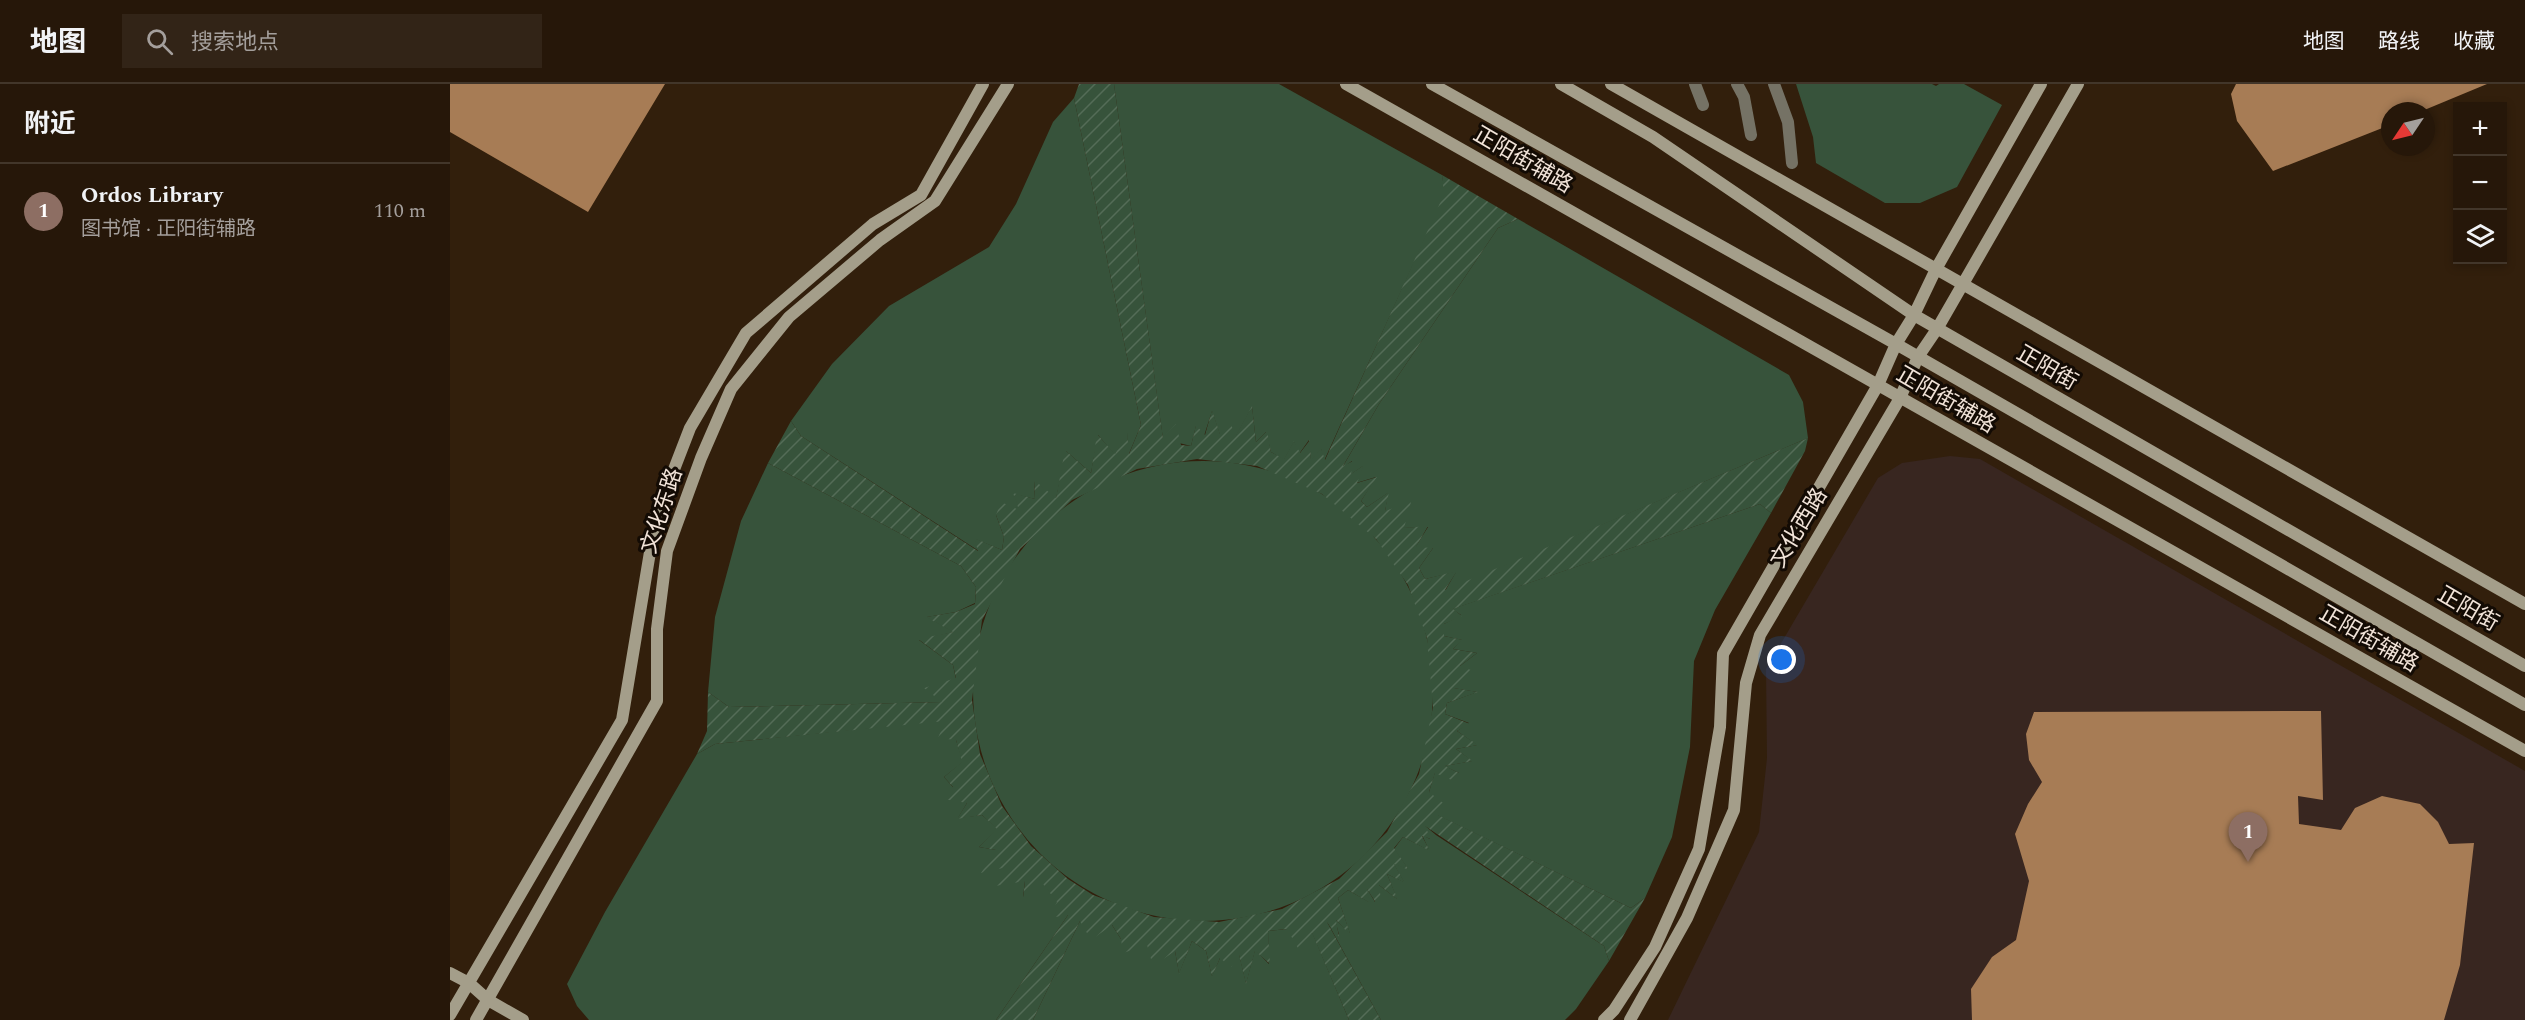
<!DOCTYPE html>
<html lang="zh">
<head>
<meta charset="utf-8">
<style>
	:root { --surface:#261709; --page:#322417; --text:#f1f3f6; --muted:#a49f9c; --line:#42362a; --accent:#f59b9d }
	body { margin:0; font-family:Spectral,"Noto Sans SC",serif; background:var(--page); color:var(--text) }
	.controls { position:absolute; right:18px; top:18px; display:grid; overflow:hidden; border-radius:0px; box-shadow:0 3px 9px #0003 }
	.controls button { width:54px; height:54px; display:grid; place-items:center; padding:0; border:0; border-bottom:2px solid var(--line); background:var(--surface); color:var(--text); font:30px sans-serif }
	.compass { position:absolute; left:1931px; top:18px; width:54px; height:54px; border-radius:50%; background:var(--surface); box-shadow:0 3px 9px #0003; rotate:235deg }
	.you { position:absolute; left:1332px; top:576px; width:21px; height:21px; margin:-15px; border:4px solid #fff; border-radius:50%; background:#1a73e8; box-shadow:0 0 0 9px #1a73e833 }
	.badge { display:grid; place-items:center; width:39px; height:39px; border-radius:50%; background:var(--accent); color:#fff; font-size:20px; font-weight:700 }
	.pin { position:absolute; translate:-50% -50px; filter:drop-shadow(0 2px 3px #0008) }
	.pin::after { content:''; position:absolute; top:32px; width:21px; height:18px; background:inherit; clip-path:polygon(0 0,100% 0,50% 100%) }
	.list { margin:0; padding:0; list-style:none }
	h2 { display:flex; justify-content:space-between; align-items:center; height:78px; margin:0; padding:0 24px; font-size:26px }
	h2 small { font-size:20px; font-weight:400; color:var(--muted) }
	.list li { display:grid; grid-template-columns:39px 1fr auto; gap:18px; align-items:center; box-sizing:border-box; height:96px; padding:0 24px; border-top:2px solid var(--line) }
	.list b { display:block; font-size:22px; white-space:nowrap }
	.list p { margin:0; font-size:20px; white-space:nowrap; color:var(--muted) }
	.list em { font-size:20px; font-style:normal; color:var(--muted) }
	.icon { flex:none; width:33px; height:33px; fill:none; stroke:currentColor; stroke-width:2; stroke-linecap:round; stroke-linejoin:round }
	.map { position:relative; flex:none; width:2075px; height:936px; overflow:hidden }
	header { display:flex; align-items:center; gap:36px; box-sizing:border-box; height:84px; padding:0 30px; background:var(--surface); border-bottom:2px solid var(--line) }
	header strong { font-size:28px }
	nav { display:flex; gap:33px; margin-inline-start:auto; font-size:21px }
	.search { width:420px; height:54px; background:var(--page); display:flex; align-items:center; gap:15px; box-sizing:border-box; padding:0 21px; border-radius:0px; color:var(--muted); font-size:22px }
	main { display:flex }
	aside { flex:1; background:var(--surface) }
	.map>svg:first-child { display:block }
</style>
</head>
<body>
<header>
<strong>地图</strong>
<div class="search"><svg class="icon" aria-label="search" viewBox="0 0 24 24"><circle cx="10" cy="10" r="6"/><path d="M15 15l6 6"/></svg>搜索地点</div>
<nav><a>地图</a><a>路线</a><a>收藏</a></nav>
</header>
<main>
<aside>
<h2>附近<small></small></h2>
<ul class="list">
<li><span class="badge" style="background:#8d6e63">1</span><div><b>Ordos Library</b><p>图书馆 · 正阳街辅路</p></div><em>110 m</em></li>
</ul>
</aside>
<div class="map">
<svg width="2075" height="936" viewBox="0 0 2075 936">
	<defs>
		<pattern id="garden-furrows" width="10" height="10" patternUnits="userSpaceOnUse" patternTransform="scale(1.5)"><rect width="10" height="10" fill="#37533b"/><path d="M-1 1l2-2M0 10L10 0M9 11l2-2" fill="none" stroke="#546c57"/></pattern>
	</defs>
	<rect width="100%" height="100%" fill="#321f0c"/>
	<path fill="#382620" d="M1500,372L1530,375L2075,687V936H1218L1309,748L1317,674L1316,585L1428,394L1452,379Z"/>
	<path fill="#37533b" d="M664,0H829L992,91L995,110L874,377L871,365L861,377L859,356L849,370L844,358L834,376L821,368L816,348L806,358L802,323L786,352L770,351L762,327L754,352L746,342L741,362L713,355Z
		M1346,0H1482L1486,2L1489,0H1514L1552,21L1507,103L1470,119H1435L1366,79L1363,53Z
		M624,14L691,341L678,372L677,349L665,371L648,351L641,389L616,367L606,415L584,397L585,415L564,410L570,427L546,431L554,453L552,466L525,455L529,467L351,352L341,337L382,280L439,222L539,163L566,120L603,38Z
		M1068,135L1339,291L1353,318L1358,354L995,507L1006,488L975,495L969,484L983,464H965L978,443L954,444L935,427L938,409L917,423L911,417L926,393L906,399L913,382L900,391L902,377L892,384L929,320L1048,144Z
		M523 607a230 230 0 1 1 460 0a230 230 0 1 1-460 0Z
		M318,379L511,482L526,503L525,519L506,528L477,533L504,548L469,556L503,581L506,595L493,618L279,623L258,608L265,533L291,437Z
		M1310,420L1321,429L1265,526L1244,577L1240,663L1222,753L1195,814L1181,824L987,731L979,708L985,688L1009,689L994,682L1022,677L1006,665L1027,661L1007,647L1019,639L995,630L997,619L1027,608L1003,604L1010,582L1027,569L1003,565L1012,556L994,552V540L1011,531L1002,525Z
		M495,636L506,656L513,678L494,693L517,719L508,734L532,731L548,745L529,763L547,766L554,784L575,797L573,813L593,799L618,831L546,936H139L127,922L117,900L155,828L247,670L265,660Z
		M973,740L986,751L1154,862L1159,877L1126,925L1115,936H931L874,832L889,851L885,835L900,850L888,814L898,806L919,818L916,803L925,818L929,801L947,815L937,790L954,798L943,779L958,785L944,765L953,753L979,766L972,751L980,755Z
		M630,837L662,841L671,855L725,867L729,889L742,857L756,867L762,892L770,874L789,870L796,899L805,866L819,880L818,847L837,845L862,848L899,936H583Z"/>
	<path fill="url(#garden-furrows)" fill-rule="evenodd" d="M629,0H664L713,354L726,340L731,361L741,362L746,341L755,351L762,326L770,350L781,341L786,351L802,322L806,358L817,347L821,368L834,375L844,357L850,369L860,356L861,376L871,364L875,376L994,110L992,91L1068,135L1048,144L929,320L893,382L903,377L901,390L914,381L907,399L927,393L911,417L917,423L939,408L935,427L961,418L954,444L978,442L966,463L983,464L969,484L975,495L1007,487L995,506L1358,354L1355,367L1321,429L1310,420L1003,525L1012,532L994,540V552L1013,556L1003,565L1027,569L1010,582L1029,589L1004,604L1028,608L997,619L995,630L1020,640L1007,647L1028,661L1006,665L1023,677L995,682L1009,689L1004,697L985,689L979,708L997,722L988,731L1181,824L1195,814L1159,877L1154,862L975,742L981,755L972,752L980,767L953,753L944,764L959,786L944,780L955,799L937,790L948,816L929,801L931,816L926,819L917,805L920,819L898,806L888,814L901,852L886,836L889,853L877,838L931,936H899L862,849L849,866L837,845L818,847L820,880L805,867L796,900L789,871L781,883L770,874L762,893L756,867L742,857L729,890L725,867L703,882L697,861L673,869L671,855L662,841L641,856L630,837L583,936H546L618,831L599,834L607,818L593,800L573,814L575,797L545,802L553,784L531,789L546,766L529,763L547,745L532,731L507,735L517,719L493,715L503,703L494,693L512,678L506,656L488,654L495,637L265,660L247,670L257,647L258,608L279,623L492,618L474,604L506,594L503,581L468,555L503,548L476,533L506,528L525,520L526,503L511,482L318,379L341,337L351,352L528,467L524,454L552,466L554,453L546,431L551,418L569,426L563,409L585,415L584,396L606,414L615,366L641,389L647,350L665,370L677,347L679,370L691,341L624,14ZM747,375L807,382L872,410L926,455L958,501L977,554L983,623L969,690L937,748L889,795L832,825L769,838L704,833L643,811L618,795L581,762L552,722L530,670L522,616L532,536L570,465L622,416L687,385Z"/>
	<path fill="#a77c55" d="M0,0H215L138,128L0,48Z
		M1786,0H2037L1972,27H1940V41L1823,87L1787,37L1781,10Z
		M1871,627L1873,716L1848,712L1849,740L1891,746L1905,724L1932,712L1970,720L1988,738L1999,760L2024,759L2010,881L1994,936H1522L1521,905L1542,873L1566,856L1579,797L1565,750L1578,720L1592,698L1579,676L1576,650L1584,628Z"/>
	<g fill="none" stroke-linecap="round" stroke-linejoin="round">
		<path stroke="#757265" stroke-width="12" d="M1245,0L1253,21
			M1287,0L1294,13L1301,51
			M1324,0L1338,38L1342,79"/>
		<path stroke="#a49e8a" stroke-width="12" d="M896,0L2075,667
			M982,0L1446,260L2075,621
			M1111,0L1203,53L1464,231L2075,582
			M1161,0L2075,520
			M0,889L19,899L38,916L73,936
			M0,931L172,636L206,432L240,344L296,249L423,140L471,111L533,0
			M26,936L207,617V545L217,467L251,374L281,305L339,233L430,156L485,117L558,0
			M1154,936L1164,926L1205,863L1249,765L1270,643L1273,570L1428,301L1446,260L1464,231L1486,185L1591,0
			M1180,936L1237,834L1284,726L1296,599L1310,551L1450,314L1468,273L1487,245L1628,0"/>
	</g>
	<g text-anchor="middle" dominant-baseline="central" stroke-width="6" stroke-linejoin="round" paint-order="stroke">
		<g font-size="22" fill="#f1e3d8" stroke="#130b04">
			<text transform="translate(1073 76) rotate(30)">正阳街辅路</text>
			<text transform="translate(1597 284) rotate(30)">正阳街</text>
			<text transform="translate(1496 316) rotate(30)">正阳街辅路</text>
			<text transform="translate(212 427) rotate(-72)">文化东路</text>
			<text transform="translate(1349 444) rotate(-59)">文化西路</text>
			<text transform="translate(2018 525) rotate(30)">正阳街</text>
			<text transform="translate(1919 555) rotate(30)">正阳街辅路</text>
		</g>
	</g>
</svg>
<div class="controls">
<button>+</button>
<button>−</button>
<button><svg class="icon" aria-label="layers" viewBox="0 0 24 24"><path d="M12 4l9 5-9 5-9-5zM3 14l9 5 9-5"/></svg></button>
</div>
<svg class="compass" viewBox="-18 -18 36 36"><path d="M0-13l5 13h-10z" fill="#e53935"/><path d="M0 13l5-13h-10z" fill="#a49f9c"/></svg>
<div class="you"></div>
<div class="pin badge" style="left:1798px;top:778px;background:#8d6e63">1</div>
</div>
</main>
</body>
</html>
